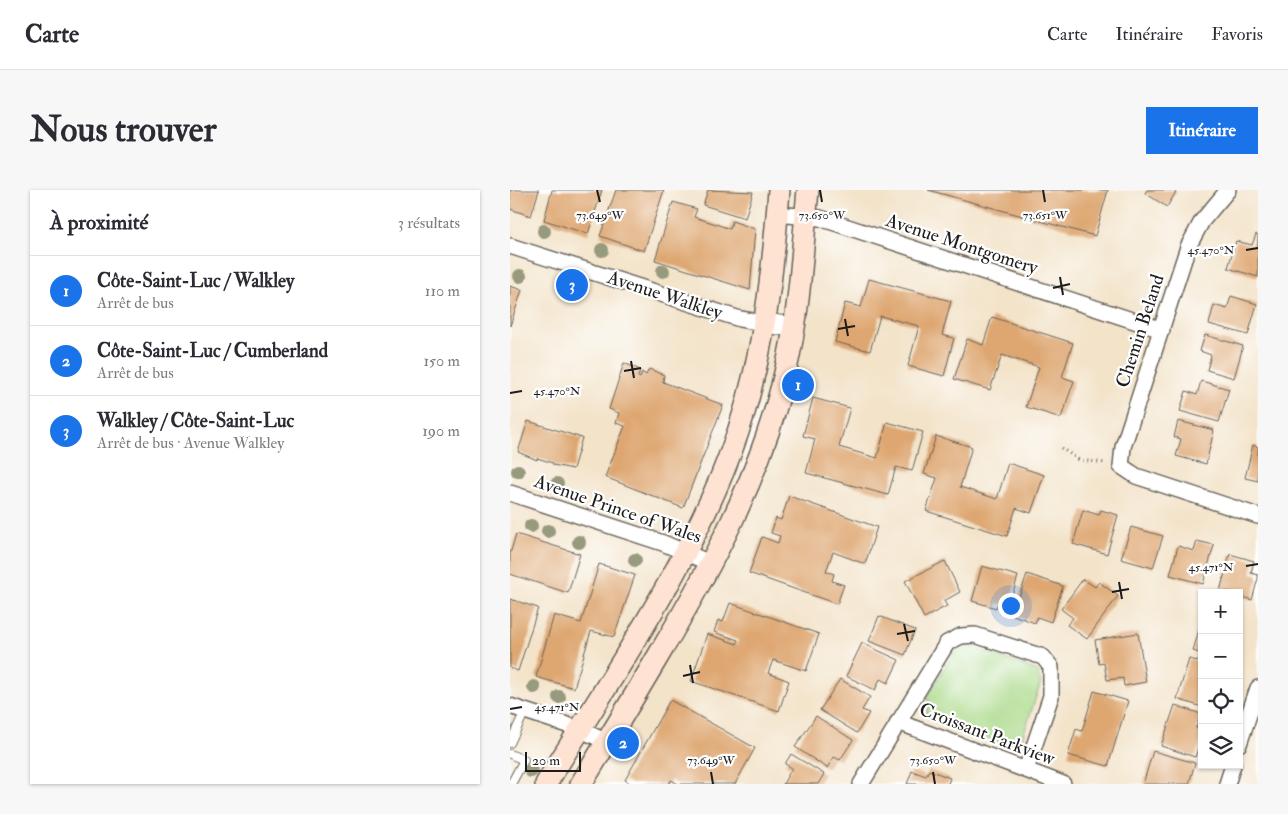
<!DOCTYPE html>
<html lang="fr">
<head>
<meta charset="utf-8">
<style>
	:root { --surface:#fff; --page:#f7f7f7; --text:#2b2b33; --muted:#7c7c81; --line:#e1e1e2; --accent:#1a73e8 }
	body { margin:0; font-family:"IM FELL Double Pica",serif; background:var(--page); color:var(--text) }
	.controls { position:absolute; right:15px; bottom:15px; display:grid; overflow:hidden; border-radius:0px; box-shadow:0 1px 4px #0004 }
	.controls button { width:45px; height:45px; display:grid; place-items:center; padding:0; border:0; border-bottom:1px solid var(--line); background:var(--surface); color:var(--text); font:25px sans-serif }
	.scale { position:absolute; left:15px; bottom:12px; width:56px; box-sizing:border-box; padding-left:5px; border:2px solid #1c1c1c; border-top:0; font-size:14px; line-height:18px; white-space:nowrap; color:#1c1c1c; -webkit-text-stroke:4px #fff; paint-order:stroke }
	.you { position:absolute; left:500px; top:415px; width:18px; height:18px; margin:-12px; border:4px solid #fff; border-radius:50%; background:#1a73e8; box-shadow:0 0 0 8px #1a73e833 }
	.badge { display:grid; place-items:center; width:32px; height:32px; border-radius:50%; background:var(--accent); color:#fff; font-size:16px; font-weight:700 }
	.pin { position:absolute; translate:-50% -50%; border:2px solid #fff; box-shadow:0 1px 5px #0006 }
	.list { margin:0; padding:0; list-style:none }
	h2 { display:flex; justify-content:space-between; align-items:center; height:65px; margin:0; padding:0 20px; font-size:21px }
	h2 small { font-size:16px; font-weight:400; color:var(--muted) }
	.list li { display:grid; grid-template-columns:32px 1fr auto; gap:15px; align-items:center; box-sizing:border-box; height:70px; padding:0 20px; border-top:1px solid var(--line) }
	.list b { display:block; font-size:19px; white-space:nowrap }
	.list p { margin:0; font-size:16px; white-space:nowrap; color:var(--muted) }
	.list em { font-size:16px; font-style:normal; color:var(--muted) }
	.icon { flex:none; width:28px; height:28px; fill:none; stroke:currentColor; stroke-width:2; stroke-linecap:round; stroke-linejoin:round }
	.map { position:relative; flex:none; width:748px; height:594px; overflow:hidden; border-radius:0px }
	header { display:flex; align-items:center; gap:30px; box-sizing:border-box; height:70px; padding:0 25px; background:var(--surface); border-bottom:1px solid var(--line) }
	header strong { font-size:24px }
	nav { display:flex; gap:28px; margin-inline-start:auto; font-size:18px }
	.intro { display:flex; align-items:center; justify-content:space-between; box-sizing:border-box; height:120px; padding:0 30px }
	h1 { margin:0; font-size:35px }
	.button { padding:12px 22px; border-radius:0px; background:var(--accent); color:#fff; font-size:18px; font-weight:700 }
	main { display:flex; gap:30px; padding:0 30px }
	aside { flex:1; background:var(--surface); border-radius:0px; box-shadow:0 1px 4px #0004 }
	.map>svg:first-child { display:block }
</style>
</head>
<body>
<header>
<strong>Carte</strong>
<nav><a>Carte</a><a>Itinéraire</a><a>Favoris</a></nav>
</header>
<div class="intro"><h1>Nous trouver</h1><a class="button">Itinéraire</a></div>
<main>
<aside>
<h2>À proximité<small>3 résultats</small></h2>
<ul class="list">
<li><span class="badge">1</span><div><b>Côte-Saint-Luc / Walkley</b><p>Arrêt de bus</p></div><em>110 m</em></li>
<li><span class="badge">2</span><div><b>Côte-Saint-Luc / Cumberland</b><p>Arrêt de bus</p></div><em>150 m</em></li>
<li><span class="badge">3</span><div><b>Walkley / Côte-Saint-Luc</b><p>Arrêt de bus · Avenue Walkley</p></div><em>190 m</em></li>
</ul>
</aside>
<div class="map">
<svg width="748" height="594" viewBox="0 0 748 594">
	<rect width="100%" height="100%" fill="#fff"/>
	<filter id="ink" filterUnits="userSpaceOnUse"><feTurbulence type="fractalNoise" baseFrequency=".02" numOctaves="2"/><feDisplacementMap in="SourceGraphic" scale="10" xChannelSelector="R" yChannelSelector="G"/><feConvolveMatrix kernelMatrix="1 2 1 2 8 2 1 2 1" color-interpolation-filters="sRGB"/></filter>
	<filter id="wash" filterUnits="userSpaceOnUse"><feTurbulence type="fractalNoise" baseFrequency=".0096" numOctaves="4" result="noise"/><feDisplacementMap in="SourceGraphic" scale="20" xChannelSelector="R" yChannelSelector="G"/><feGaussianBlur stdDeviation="1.12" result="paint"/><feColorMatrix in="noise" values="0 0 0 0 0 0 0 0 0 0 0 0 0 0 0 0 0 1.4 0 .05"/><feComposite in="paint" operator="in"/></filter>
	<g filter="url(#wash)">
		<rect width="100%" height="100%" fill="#f3e3c9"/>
		<path fill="#a8d886" stroke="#627a51" d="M456,455L523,479L527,481L531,492L512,549L509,548L504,554L496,555L419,526L416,523L419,511L416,509L445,460Z"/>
		<g id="blocks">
			<path fill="#dea772" d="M0,0H29L21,26L0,19Z
				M42,0H92L78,44L34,30Z
				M106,0H154L134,61L90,46Z
				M198,0L243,2L235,28L193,15Z
				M418,0H598L585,46Z
				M637,0H667L657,17L635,3Z
				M163,12L187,19L184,27L203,33L220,39L222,31L245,39L240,100L145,70Z
				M746,44L748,45V87L718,78L726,51L742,55Z
				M359,89L441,111L432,145L444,148L434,186L398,176L409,136L370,126L360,161L325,152L335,113L351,117Z
				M0,96L12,100L0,136Z
				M721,106L747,114L738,145L699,134L704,115L717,119Z
				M482,127L563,153L552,187L564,191L551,228L516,217L529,177L492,165L480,200L444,189L457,149L473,155Z
				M695,145L733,156L724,188L697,180L701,165L690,161Z
				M114,173L130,180L128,187L130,188L132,182L136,185L139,179L154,185L153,192L213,215L173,318L95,287L115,236L106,233L109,223L99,219Z
				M691,191L719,199L709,232L670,221L676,201L687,205Z
				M303,208L340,218L329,257L367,268L377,232L413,242L402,281L386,277L378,305L296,283L305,249L293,246Z
				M18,231L72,248L63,279L43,275V273L27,268V270L8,262Z
				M668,231L704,240L696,274L666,266L671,249L664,247Z
				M426,246L462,257L450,297L487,309L498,273L534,285L521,323L506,318L497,346L416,321L427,288L414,284Z
				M743,255L748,257V291L735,288Z
				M279,306L367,337L355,374L323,362L316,381L324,384L322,391L334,395L327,414L239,383L252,347L268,353L270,346L261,343L266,328L271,330Z
				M573,320L589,325L591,320L608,325L597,364L563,354Z
				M621,337L653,346L643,378L611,369Z
				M6,344L70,364L58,403L0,384V364Z
				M687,351L704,355L693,394L660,385L668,356L684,361Z
				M720,364L744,371L741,383L748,385V388L742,410L729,406V403L710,401Z
				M435,371L450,402L434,411L437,416L414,428L395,391Z
				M89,374L125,385L104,447L81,441L64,498L26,487L44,425L71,433Z
				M472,376L508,386L499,416L488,413L486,418L462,411Z
				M517,384L553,396L541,432L527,427L525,433L503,425Z
				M573,389L585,397L589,392L608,406L577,449L557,435L563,428L551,419Z
				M0,409L28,418L8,481L0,478Z
				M220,413L309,444L296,481L263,470L258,483L279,491L269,521L181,491L197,444L227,454L228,450L204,442L208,430L213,432Z
				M369,426L405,440L395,465L359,451Z
				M691,433H692V464L683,461Z
				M628,443L636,492L614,496L613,488L597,490L594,473L589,474L585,450Z
				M352,453L389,470L378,493L370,489L365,500L336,486Z
				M679,469L692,472V517L667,509Z
				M330,489L360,507L352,520L359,523L347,543L310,520Z
				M584,501L618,511L598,576L558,565L566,539L572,541Z
				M160,510L245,558L225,594H168L161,590L159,594H121L115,590Z
				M665,515L691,524L686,538L692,540V548L685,567L651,556Z
				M306,526L343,550L330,570L324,567L317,578L285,557Z
				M643,561L685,573L679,594H633Z
				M281,564L314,584L308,594H273L282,578L275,574Z
				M419,580L440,588L438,594H397L402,581L416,586Z"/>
		</g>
	</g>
	<g filter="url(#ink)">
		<use href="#blocks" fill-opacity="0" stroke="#676259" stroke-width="1"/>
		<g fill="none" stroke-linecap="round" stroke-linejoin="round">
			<g stroke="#676259" stroke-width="10">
				<path id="service" d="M0,553L15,521
					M0,564L14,570L1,594"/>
			</g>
			<g stroke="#676259" stroke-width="18">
				<path id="minor" d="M718,0L692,31L678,57L613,257L611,276L626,286L748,326
					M267,24L310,28L652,140
					M0,56L230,129L254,133
					M0,303L153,353L202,374
					M0,516L69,539L97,552
					M388,532L553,594
					M729,554L748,498
					M351,594L437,453L451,446L465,445L533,467L541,477V506L516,580
					M717,594L723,575"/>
			</g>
			<g stroke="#676259" stroke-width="21">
				<path id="tertiary" d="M254,133L284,137"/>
			</g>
			<g stroke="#676259" stroke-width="24">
				<path id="secondary" d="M36,594C103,484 187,364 228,242C254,163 263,82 269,0
					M71,594C97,552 122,510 147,468C201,377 251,287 275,183C290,123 292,61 298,0"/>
			</g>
			<path stroke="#676259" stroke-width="3" stroke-dasharray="1 4" stroke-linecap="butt" d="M551,258L569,270L596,273"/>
			<use href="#service" stroke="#fff" stroke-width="8"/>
			<use href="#minor" stroke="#fff" stroke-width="15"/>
			<use href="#tertiary" stroke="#fff" stroke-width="19"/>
			<use href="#secondary" stroke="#fee3d2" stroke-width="21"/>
		</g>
		<g fill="#989a7e">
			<circle cx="34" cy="41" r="7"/>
			<circle cx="92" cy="60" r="7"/>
			<circle cx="153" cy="81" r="7"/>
			<circle cx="10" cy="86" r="7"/>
			<circle cx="8" cy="281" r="7"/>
			<circle cx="47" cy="294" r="7"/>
			<circle cx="21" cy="336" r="7"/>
			<circle cx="38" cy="341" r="7"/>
			<circle cx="69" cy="352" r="7"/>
			<circle cx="125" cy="370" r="7"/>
			<circle cx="24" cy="497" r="7"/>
			<circle cx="49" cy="507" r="7"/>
			<circle cx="21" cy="581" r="7"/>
		</g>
	</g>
	<path fill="none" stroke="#1c1c1c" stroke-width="2" d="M87,0L90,12M310,0L312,12M533,0L535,12M736,60L748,58M550,87L553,105M543,98L560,94M335,129L338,146M328,139L345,136M121,171L124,188M114,181L131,178M0,203L12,201M736,376L748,374M609,392L612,409M602,402L619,399M394,434L398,451M387,444L405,441M180,475L183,493M173,486L190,482M0,519L12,517M201,582L203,594M423,582L425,594"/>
	<g text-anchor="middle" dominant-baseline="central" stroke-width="4.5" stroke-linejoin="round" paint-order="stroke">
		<g font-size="19" fill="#1c1c1c" stroke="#fff">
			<text transform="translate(452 54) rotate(18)">Avenue Montgomery</text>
			<text transform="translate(155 105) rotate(18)">Avenue Walkley</text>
			<text transform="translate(630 141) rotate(-72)">Chemin Beland</text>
			<text transform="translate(108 319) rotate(19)">Avenue Prince of Wales</text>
			<text transform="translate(477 544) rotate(21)">Croissant Parkview</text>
		</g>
	</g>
	<g font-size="12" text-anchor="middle" fill="#1c1c1c" stroke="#fff" stroke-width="4.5" stroke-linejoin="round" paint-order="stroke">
		<text x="90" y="29">73.649°W</text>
		<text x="312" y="29">73.650°W</text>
		<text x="535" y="29">73.651°W</text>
		<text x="701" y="64">45.470°N</text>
		<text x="47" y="205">45.470°N</text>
		<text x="701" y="381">45.471°N</text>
		<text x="47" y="521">45.471°N</text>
		<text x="201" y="574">73.649°W</text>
		<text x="423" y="574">73.650°W</text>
	</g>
</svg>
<div class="controls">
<button>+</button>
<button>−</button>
<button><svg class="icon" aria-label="locate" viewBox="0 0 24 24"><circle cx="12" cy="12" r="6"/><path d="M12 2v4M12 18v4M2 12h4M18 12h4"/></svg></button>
<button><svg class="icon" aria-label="layers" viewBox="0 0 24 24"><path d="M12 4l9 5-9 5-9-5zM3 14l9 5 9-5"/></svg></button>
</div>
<div class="scale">20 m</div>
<div class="you"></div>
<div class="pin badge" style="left:288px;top:195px">1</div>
<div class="pin badge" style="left:113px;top:553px">2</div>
<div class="pin badge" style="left:62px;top:95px">3</div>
</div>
</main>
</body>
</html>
